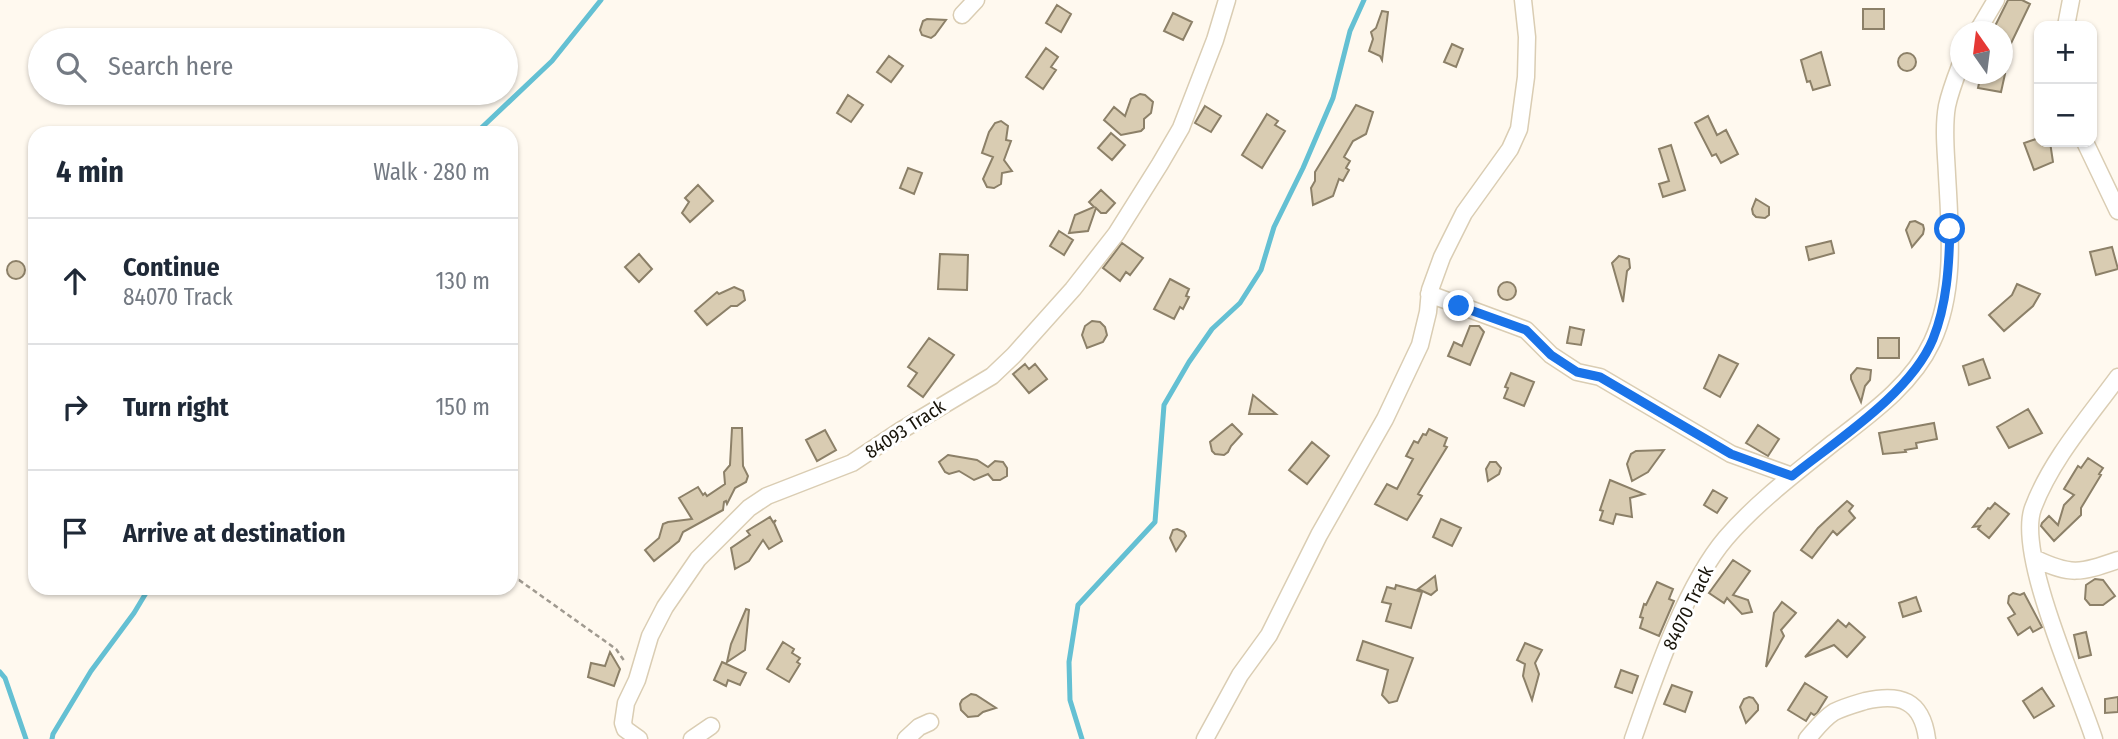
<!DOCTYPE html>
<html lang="en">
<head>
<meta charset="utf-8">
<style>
	:root { --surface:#fff; --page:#f2f2f3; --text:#1f2937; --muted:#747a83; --line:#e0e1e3 }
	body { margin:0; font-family:"Fira Sans Condensed",sans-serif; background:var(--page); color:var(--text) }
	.controls { position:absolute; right:21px; top:21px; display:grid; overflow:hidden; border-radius:14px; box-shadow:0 2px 5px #0004 }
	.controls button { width:63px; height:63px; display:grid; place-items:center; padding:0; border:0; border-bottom:2px solid var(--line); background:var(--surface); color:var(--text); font:35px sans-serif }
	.compass { position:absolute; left:1950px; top:21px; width:63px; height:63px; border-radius:50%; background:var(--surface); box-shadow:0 2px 5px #0004; rotate:346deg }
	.stop { position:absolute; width:21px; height:21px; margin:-16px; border:5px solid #1a73e8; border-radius:50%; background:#fff }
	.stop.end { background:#1a73e8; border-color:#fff; box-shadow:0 2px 7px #0008 }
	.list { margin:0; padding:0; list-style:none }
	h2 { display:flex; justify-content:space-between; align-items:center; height:91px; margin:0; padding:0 28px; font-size:30px }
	h2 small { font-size:23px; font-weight:400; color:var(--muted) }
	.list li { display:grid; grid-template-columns:46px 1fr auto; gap:21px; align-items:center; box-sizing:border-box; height:126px; padding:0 28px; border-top:2px solid var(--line) }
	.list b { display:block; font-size:26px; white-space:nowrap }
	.list p { margin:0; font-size:23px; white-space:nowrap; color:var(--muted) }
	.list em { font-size:23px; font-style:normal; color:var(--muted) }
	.icon { flex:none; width:38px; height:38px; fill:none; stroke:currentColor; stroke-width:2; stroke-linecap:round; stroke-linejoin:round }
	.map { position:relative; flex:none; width:2118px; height:739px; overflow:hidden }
	.search { position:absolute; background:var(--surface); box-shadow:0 2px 5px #0004; left:28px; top:28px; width:490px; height:77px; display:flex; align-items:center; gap:18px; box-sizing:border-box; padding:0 24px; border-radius:38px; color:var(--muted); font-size:26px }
	.panel { position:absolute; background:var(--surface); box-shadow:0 2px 5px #0004; left:28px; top:126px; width:490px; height:469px; border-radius:21px }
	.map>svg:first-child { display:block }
</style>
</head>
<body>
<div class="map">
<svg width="2118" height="739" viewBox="0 0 2118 739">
	<rect width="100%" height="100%" fill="#fff9ef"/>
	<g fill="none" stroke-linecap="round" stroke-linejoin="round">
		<path stroke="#64c0d3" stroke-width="5" d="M476,133L552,61L601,0
			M0,672L5,678L26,739
			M52,739L53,734L91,671L134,613L149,588
			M1082,739L1070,700L1069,662L1078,605L1155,522L1164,405L1189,362L1212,329L1240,303L1261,270L1274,227L1303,168L1333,98L1350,31L1364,0"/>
	</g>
	<path fill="#d9ccb2" stroke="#8c8068" stroke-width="2" d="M2008,0H2022L2030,4L2003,60V32H1992Z
		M1057,5L1071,14L1061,32L1046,23Z
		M1863,9H1884V29H1863Z
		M1382,11L1388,12L1382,60L1380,56L1369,51L1373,39L1371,32L1376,28Z
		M1173,13L1192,22L1183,40L1164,31Z
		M927,19L946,20L935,35L931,38L922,35L920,30L923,21Z
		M1452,44L1463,49L1456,67L1444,62Z
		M1046,48L1058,57L1051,67L1056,70L1043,89L1026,77Z
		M1821,52L1830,85L1813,90L1810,81L1807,82L1801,60Z
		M1898 62a9 9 0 1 1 18 0a9 9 0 1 1-18 0Z
		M889,56L903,66L891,82L877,72Z
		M1981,74H2005L2001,92L1978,88Z
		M1140,94L1145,95L1153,102L1151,113L1144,119V128L1141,131L1121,135L1104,120L1114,107L1125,116L1131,99Z
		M848,95L863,105L851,122L837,113Z
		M1356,105L1373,112L1366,134L1353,141L1344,157L1350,161L1346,168L1349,170L1343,181L1339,179L1333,196L1313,205L1311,188L1315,181V172Z
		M1205,106L1221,116L1211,132L1195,123Z
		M1267,114L1278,121L1275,125L1285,131L1262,168L1242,155Z
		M1708,116L1717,135L1726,130L1738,154L1721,163L1716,154L1712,156L1695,123Z
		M1001,121L1008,126L1006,140L1011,141L1004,160L1012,171L1002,173L1001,184L994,188L987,187L983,179L993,157L982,153L989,132L995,123Z
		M1111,133L1125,145L1112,160L1098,148Z
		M2039,138V142H2050L2053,162L2034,170L2024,143Z
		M1671,145L1685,190L1663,197L1659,184L1669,181L1659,149Z
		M908,168L922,173L914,194L900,188Z
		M698,185L713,201L690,222L682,213L689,202L685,198Z
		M1101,190L1115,203L1106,213H1101L1096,208L1088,231L1069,233L1075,215L1094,207L1089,202Z
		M1756,199L1769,207V215L1765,218L1756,217L1753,214L1752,209Z
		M1915,221L1923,225L1924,229L1923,234L1912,247L1906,230L1910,222Z
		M1059,231L1073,240L1064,255L1050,246Z
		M1831,241L1834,253L1809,260L1806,247Z
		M1122,243L1143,258L1130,275L1126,272L1120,281L1103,268Z
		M2112,247L2118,269L2096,275L2090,252Z
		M639,254L652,269L639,282L625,267Z
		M940,254L968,255L967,290L938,289Z
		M1619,256L1629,259L1630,268L1627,271L1623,302L1612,263Z
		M7 270a9 9 0 1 1 18 0a9 9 0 1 1-18 0Z
		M1170,279L1189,289L1186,296L1189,297L1183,309L1180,307L1174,319L1154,309Z
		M1498 291a9 9 0 1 1 18 0a9 9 0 1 1-18 0Z
		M2017,284L2040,294L2033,306L2004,331L1989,315L2012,295Z
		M734,287L743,291L745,300L737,306H731L707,325L695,311L717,292L719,294Z
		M1092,321L1100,322L1105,327L1107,335L1103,342L1087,348L1082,335L1085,326Z
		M1470,326H1479L1484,332L1470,365L1448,356L1454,342L1462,346Z
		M1570,327L1584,330L1581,345L1567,343Z
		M929,338L954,355L923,397L908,386L917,373L908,367Z
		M1878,338H1899V358H1878Z
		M1719,355L1738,364L1720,397L1704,388Z
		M1983,359L1990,378L1969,385L1963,366Z
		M1025,364L1029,369L1035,364L1047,379L1029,393L1013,374Z
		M1857,368L1871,370L1870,380L1865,386L1861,402L1851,379V375Z
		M1511,373L1534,382L1524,406L1504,398L1508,388L1505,387Z
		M1253,395L1276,414H1249Z
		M2028,409L2042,433L2009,448L1997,427Z
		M1934,423L1937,439L1916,443L1917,448L1905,450L1906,452L1883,454L1879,433Z
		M1232,424L1242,434L1231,446L1228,452L1224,455L1215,454L1212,451L1210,442Z
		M1758,425L1779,439L1768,456L1746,443Z
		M732,428H742L743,466L748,476L746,482L735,488L727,504L726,501L724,502L723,510L683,532L679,541L654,561L645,550L659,538L663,524L668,522L692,519L679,498L698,487L703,495L705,493L707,496L725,484L724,472L730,465Z
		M1429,429L1447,438L1444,446L1447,447L1418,494L1422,496L1407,520L1375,504L1387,484L1397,489L1413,459L1406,456L1414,441L1418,443L1423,434L1426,435Z
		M825,430L836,450L817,461L806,440Z
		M1312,442L1329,456L1307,484L1289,470Z
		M1664,450L1648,472L1632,481L1627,464L1631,454L1636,451Z
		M948,455L977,460L988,467L995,461L1003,462L1007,468V476L1000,480H993L988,474L974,480L959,471L949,474L945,472L939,462Z
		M2088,458L2103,468L2099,474L2101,475L2081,508V515L2054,541L2041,526L2042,523L2049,516L2058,525L2064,505L2074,495L2064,489L2078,466L2081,468Z
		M1490,462H1496L1501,468L1499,474L1488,481L1486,469Z
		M1610,480L1644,494L1630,498L1632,517L1616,514L1613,524L1600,520L1603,511L1600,510Z
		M1713,490L1727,498L1717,513L1704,505Z
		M1847,501L1853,506L1849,511L1855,518L1837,535L1833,531L1812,558L1801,550L1818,528Z
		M1995,503L2009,514L1989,538L1978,529L1980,526L1973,527L1988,508L1990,509Z
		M770,517L773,522L776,520L774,523L782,541L769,549L763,540L749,561L735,569L731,548L750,535L747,531Z
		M1441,519L1461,528L1452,546L1433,537Z
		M1177,529L1184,532L1186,536L1176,551L1170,538L1173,530Z
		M1733,560L1750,571L1733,595L1748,600L1752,612L1742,614L1727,598L1724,603L1709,593Z
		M1435,576L1437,590L1431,595L1418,589Z
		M2095,579L2103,580L2115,596L2103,605H2090L2085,599L2086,585Z
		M1657,582L1673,589L1669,599L1674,601L1659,636L1640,628L1643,618L1640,617L1644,604L1646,605Z
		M1396,585L1422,592L1411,628L1386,621L1391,604L1382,602L1387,587L1395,589Z
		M2013,593L2020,595L2024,593L2042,627L2033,632L2030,627L2018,635L2008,618L2015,614L2008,603L2009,596Z
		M1916,597L1921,611L1903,617L1899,603Z
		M1782,602L1796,613L1781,630L1784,636L1766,667L1774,613Z
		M746,609L749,610L745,650L727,662L731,644Z
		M1838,620L1846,627L1849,623L1865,637L1847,657L1834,645L1805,657Z
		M2086,632L2091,655L2079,658L2074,635Z
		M1363,641L1413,658L1397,701L1389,703L1382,695L1388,670L1357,660Z
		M783,642L794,649L792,653L800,658L797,662L800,664L789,682L767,669Z
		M1525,643L1542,650L1535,663L1539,674L1532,700L1523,676L1525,664L1517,660Z
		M610,652L620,669L614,686L588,677L591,663L605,666Z
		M722,662L746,673L740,685L728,680L726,686L714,680Z
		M1621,670L1638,676L1632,693L1615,687Z
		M1805,683L1827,697L1817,713L1814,715L1811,713L1806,721L1788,710Z
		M1672,685L1692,692L1685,712L1664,704Z
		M2042,688L2054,706L2034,718L2023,701Z
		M971,694L976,695L996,708L983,712L978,716L968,717L961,710L960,704L962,700Z
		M1749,697L1753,698L1758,705V710L1746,723L1740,707L1744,699Z
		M2118,697V712L2105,713V699Z"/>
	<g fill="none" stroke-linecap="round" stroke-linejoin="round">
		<g stroke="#dacdb3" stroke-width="19">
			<path id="minor" d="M962,15L976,0
				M2066,26L2071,0
				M1977,32L1996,0
				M2085,142L2118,211
				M1429,294L1526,330L1551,355L1577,372L1600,377L1731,454L1792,476
				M2034,558C2071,576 2080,573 2118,560
				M639,739L625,729L623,723L626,703L637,680L650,636L665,607L698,559L749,508L767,496L852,463L900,431L992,376L1014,355L1073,289L1116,234L1160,164L1181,128L1215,40L1227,0
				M692,739L711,726
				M906,739L919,727L930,722
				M1205,739L1240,675L1269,635L1319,535L1385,419L1420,345L1428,312L1430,290L1442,257L1464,213L1510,149L1519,129L1526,77L1527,37L1523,0
				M1633,739C1654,679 1685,586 1726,538C1757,502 1796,473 1833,443C1869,415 1912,385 1932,342C1956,291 1950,229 1947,175C1946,152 1943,128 1947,106C1950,92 1955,79 1960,66
				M1807,739C1816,729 1823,719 1834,712C1844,707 1855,704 1865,701C1900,693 1922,700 1927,739
				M2094,739C2078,689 2016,554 2033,508C2051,460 2088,418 2118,377"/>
		</g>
		<path stroke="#a09a90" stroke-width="2.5" stroke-dasharray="5 3.5" stroke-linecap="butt" d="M511,583L519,580L616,649L625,662
			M432,588H452
			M346,591L396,588"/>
		<use href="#minor" stroke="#fff" stroke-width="16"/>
	</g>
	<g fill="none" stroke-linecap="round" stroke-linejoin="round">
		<path stroke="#1a73e8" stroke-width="9" d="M1459,306L1526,330L1551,355L1577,372L1600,377L1731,454L1792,476C1837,440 1911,393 1933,339C1947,304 1949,266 1950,229"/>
	</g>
	<g text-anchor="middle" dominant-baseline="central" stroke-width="6" stroke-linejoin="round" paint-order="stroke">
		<g font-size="19" fill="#18140a" stroke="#fff">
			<text transform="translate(905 429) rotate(-33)">84093 Track</text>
			<text transform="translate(1688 608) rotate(-64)">84070 Track</text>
		</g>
	</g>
</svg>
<div class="controls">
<button>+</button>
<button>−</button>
</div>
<svg class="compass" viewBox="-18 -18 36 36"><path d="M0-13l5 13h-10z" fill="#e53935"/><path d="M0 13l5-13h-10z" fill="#747a83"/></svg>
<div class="stop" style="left:1950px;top:229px"></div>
<div class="stop end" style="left:1459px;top:306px"></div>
<div class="search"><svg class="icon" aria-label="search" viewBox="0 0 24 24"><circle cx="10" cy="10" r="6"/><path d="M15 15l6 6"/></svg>Search here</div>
<section class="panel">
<h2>4 min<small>Walk · 280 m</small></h2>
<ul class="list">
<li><svg class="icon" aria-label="ahead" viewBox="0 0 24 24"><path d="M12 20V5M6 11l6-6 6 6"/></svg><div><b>Continue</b><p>84070 Track</p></div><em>130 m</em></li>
<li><svg class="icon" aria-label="right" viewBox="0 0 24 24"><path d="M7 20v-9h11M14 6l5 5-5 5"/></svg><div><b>Turn right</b></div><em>150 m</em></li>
<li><svg class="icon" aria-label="arrive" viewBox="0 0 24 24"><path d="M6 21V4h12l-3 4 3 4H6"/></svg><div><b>Arrive at destination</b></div></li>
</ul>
</section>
</div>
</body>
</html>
